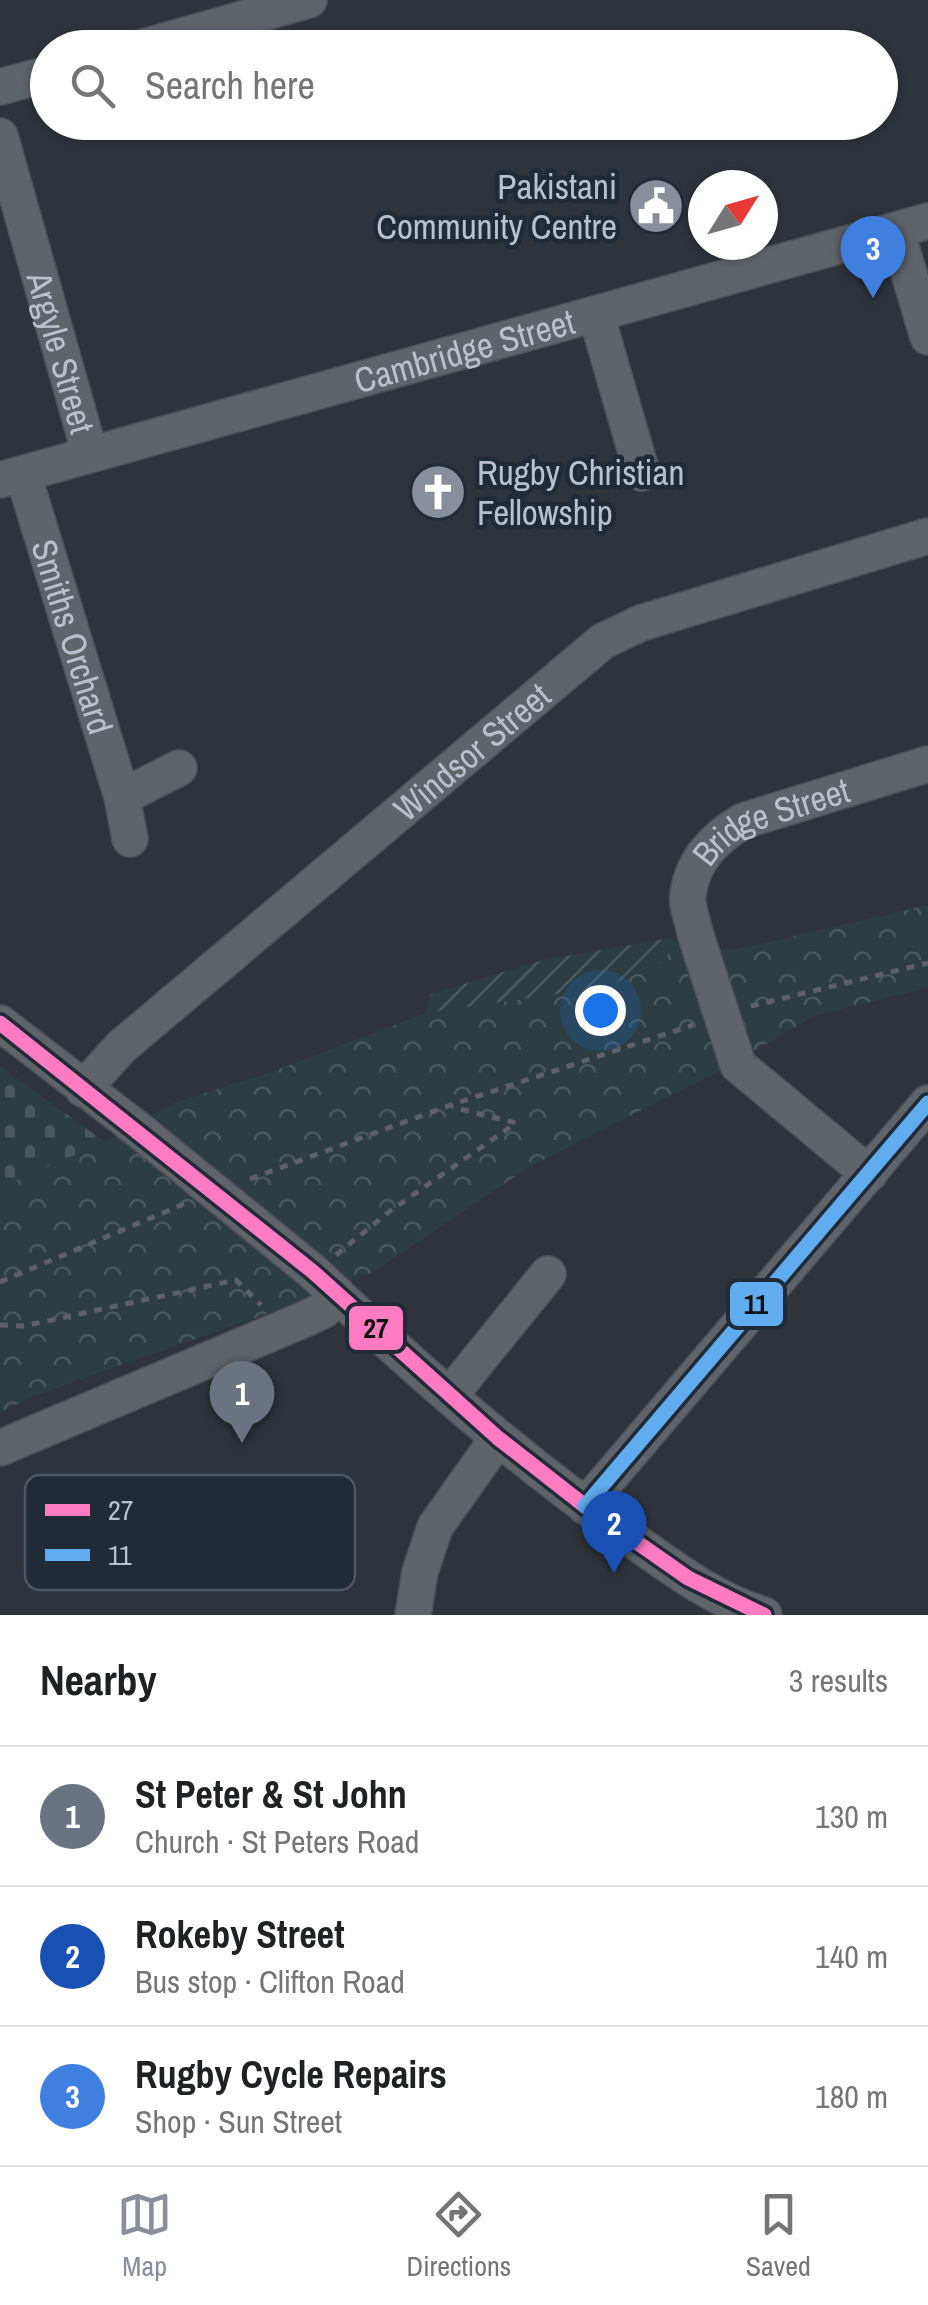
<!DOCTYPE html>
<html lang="en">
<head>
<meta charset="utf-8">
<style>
	:root { --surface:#fff; --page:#f2f2f2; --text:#202124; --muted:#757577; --line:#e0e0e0; --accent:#898f9a }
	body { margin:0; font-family:"Archivo Narrow",sans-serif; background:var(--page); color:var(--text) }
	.compass { position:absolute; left:688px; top:170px; width:90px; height:90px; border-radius:50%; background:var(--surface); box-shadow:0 2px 8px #0004; rotate:53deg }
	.you { position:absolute; left:600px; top:1010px; width:35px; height:35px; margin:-25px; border:8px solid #fff; border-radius:50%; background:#1a73e8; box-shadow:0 0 0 15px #1a73e833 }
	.badge { display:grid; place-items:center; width:65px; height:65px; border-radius:50%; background:var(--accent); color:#fff; font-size:32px; font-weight:700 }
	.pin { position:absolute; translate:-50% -82px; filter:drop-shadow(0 2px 5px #0008) }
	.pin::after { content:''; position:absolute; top:52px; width:35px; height:30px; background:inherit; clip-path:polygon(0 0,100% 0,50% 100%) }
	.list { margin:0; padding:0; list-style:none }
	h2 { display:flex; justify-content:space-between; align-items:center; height:130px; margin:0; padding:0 40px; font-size:42px }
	h2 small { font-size:32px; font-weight:400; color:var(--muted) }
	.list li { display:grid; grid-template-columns:65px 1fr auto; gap:30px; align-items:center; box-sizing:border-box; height:140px; padding:0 40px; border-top:2px solid var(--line) }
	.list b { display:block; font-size:38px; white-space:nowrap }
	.list p { margin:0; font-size:32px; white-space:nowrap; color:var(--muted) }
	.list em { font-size:32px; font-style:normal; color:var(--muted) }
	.icon { flex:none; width:55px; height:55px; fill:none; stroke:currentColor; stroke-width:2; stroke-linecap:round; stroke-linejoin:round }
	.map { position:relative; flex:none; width:928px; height:1615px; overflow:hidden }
	.search { position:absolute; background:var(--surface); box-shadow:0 2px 8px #0004; left:30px; right:30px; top:30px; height:110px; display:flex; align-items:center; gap:25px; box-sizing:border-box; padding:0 35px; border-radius:55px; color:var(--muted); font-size:38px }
	.sheet { height:550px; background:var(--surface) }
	nav { display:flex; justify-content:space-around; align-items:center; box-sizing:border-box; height:140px; border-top:2px solid var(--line); background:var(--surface); font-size:28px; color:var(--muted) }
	nav a { display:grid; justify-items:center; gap:5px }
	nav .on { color:var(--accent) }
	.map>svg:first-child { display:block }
</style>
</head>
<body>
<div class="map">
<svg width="928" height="1615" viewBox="0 0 928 1615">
	<defs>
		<pattern id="forest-crowns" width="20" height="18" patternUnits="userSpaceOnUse" patternTransform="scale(2.5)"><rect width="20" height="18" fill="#2c3e42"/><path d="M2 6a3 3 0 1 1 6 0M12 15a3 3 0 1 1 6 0" fill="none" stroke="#48585c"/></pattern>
		<pattern id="cemetery-stones" width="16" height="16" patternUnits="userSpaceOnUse" patternTransform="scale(2.5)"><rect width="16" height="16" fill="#2c3e42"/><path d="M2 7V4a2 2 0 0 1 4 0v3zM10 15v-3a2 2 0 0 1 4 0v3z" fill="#48585c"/></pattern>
		<pattern id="garden-furrows" width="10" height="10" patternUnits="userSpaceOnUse" patternTransform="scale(2.5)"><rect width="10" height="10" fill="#2c3e42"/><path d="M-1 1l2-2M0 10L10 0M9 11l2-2" fill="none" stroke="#48585c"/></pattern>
	</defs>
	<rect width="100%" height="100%" fill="#2f343c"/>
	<path fill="url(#forest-crowns)" d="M928,905V988L816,1015L719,1071L529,1167L375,1271L297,1303L34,1396L0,1413V1187L105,1142L174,1103L274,1071L426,1013L606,987L661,963L677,943L734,950Z"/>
	<path fill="url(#cemetery-stones)" d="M0,1066L105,1142L0,1187Z"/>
	<path fill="url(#garden-furrows)" d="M671,938L677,943L661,963L606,987L426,1013L431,994L543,960Z"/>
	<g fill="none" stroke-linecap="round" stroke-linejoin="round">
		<g stroke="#4d5057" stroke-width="38">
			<g id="minor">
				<path d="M140,48L309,0"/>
				<path d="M0,87L48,74"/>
				<path id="s1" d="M0,136L90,454"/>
				<path d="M896,230L928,337"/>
				<path d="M596,314L642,473"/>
				<path id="s2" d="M23,474L122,797L130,839"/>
				<path id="s3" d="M0,480L928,221"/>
				<path d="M122,797L179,768"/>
				<path id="s4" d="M695,933C693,921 686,905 688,894C693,859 715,838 743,821L928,764"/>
				<path d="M0,1023L135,1127"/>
				<path d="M738,1065L869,1174"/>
				<path id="s5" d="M83,1089L121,1047L603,641L641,623L928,536"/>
				<path d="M312,1271C413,1367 518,1460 633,1540C673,1568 716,1601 764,1615"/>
				<path d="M450,1395L548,1274"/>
				<path d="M0,1448L305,1319L324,1310L337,1294"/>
				<path d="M585,1506L928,1103"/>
				<path d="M413,1615L420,1572L435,1527L498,1438"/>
			</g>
		</g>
		<path stroke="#5c6167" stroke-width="5" stroke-dasharray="8 8" stroke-linecap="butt" d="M751,1006L928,963
			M250,1179L448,1106L693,1025
			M336,1255L390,1211L516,1123L452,1107
			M0,1282L184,1204
			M0,1325L24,1326L236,1280L261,1305"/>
		<use href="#minor" stroke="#5f636a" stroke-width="35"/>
		<g stroke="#4d5057" stroke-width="38" stroke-linecap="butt">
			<path id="minor-bridge" d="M695,933L738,1065
				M135,1127L312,1271"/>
		</g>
		<use href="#minor-bridge" stroke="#5f636a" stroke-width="35"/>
		<g stroke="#212a37" stroke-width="22">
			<path id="bus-1" d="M0,1023L312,1271L498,1438L585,1506L688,1578L764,1615"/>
		</g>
		<g stroke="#212a37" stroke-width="22">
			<path id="bus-2" d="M585,1506L928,1103"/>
		</g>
		<use href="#bus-1" stroke="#fe7ac1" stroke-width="15"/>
		<use href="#bus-2" stroke="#60acee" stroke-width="15"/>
	</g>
	<defs>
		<g id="civic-disc" transform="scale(2.875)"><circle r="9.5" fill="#898f9a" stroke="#212a37"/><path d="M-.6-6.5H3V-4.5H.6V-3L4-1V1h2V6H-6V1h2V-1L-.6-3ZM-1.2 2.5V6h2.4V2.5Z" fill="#fff"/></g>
		<g id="church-disc" transform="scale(2.875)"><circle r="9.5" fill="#898f9a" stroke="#212a37"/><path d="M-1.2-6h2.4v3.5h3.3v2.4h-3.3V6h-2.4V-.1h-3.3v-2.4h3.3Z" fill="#fff"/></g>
	</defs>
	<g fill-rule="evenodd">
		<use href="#civic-disc" x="656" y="206"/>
		<use href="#church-disc" x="438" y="492"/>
	</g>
	<g text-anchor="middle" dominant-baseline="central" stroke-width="9" stroke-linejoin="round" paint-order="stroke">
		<g font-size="35" fill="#bac0cc" stroke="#212a37" text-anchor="end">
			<text x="617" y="186">Pakistani<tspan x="617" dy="40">Community Centre</tspan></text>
			<text x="477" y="472" text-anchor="start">Rugby Christian<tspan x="477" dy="40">Fellowship</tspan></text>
		</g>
		<g font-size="35" fill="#bac0cc" stroke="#212a37">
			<text stroke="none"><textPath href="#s3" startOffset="482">Cambridge Street</textPath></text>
			<text stroke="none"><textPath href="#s1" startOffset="225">Argyle Street</textPath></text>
			<text stroke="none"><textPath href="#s2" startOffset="170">Smiths Orchard</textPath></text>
			<text stroke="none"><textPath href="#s5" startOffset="515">Windsor Street</textPath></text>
			<text stroke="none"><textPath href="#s4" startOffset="160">Bridge Street</textPath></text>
		</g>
	</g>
	<rect x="25" y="1475" width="330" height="115" rx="15" fill="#212a37" stroke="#4f5764" stroke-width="2.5"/>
	<rect x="45" y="1504" width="45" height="12" fill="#fe7ac1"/>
	<rect x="45" y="1549" width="45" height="12" fill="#60acee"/>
	<g font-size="28" fill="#bac0cc">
		<text x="108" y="1520">27</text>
		<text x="108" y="1565">11</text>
	</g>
	<g stroke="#212a37" stroke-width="4">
		<rect x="728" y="1280" width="57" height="48" rx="10" fill="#60acee"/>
		<rect x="347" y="1304" width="58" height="48" rx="10" fill="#fe7ac1"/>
	</g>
	<g font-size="28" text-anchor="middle" font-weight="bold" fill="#111">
		<text x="756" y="1314">11</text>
		<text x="376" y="1338">27</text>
	</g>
</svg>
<svg class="compass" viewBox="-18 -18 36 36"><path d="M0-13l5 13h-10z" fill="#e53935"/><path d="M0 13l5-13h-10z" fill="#757577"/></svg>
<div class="you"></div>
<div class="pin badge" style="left:242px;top:1443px;background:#6b7280">1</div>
<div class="pin badge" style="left:614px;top:1573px;background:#1a4fb4">2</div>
<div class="pin badge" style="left:873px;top:298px;background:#3f7fe0">3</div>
<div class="search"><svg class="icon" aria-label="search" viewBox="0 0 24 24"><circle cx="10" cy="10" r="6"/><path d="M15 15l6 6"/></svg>Search here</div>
</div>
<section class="sheet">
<h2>Nearby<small>3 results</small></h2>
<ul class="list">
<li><span class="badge" style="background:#6b7280">1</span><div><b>St Peter &amp; St John</b><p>Church · St Peters Road</p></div><em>130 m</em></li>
<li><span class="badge" style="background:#1a4fb4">2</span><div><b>Rokeby Street</b><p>Bus stop · Clifton Road</p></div><em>140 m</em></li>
<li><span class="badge" style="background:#3f7fe0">3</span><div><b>Rugby Cycle Repairs</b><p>Shop · Sun Street</p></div><em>180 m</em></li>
</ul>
</section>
<nav>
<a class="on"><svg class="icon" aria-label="map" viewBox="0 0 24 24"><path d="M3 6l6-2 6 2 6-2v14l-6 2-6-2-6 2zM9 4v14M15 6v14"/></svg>Map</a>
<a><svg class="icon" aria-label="directions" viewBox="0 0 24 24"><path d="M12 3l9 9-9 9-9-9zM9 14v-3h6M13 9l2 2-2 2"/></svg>Directions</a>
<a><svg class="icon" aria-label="saved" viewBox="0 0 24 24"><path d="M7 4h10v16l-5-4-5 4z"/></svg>Saved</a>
</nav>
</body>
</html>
